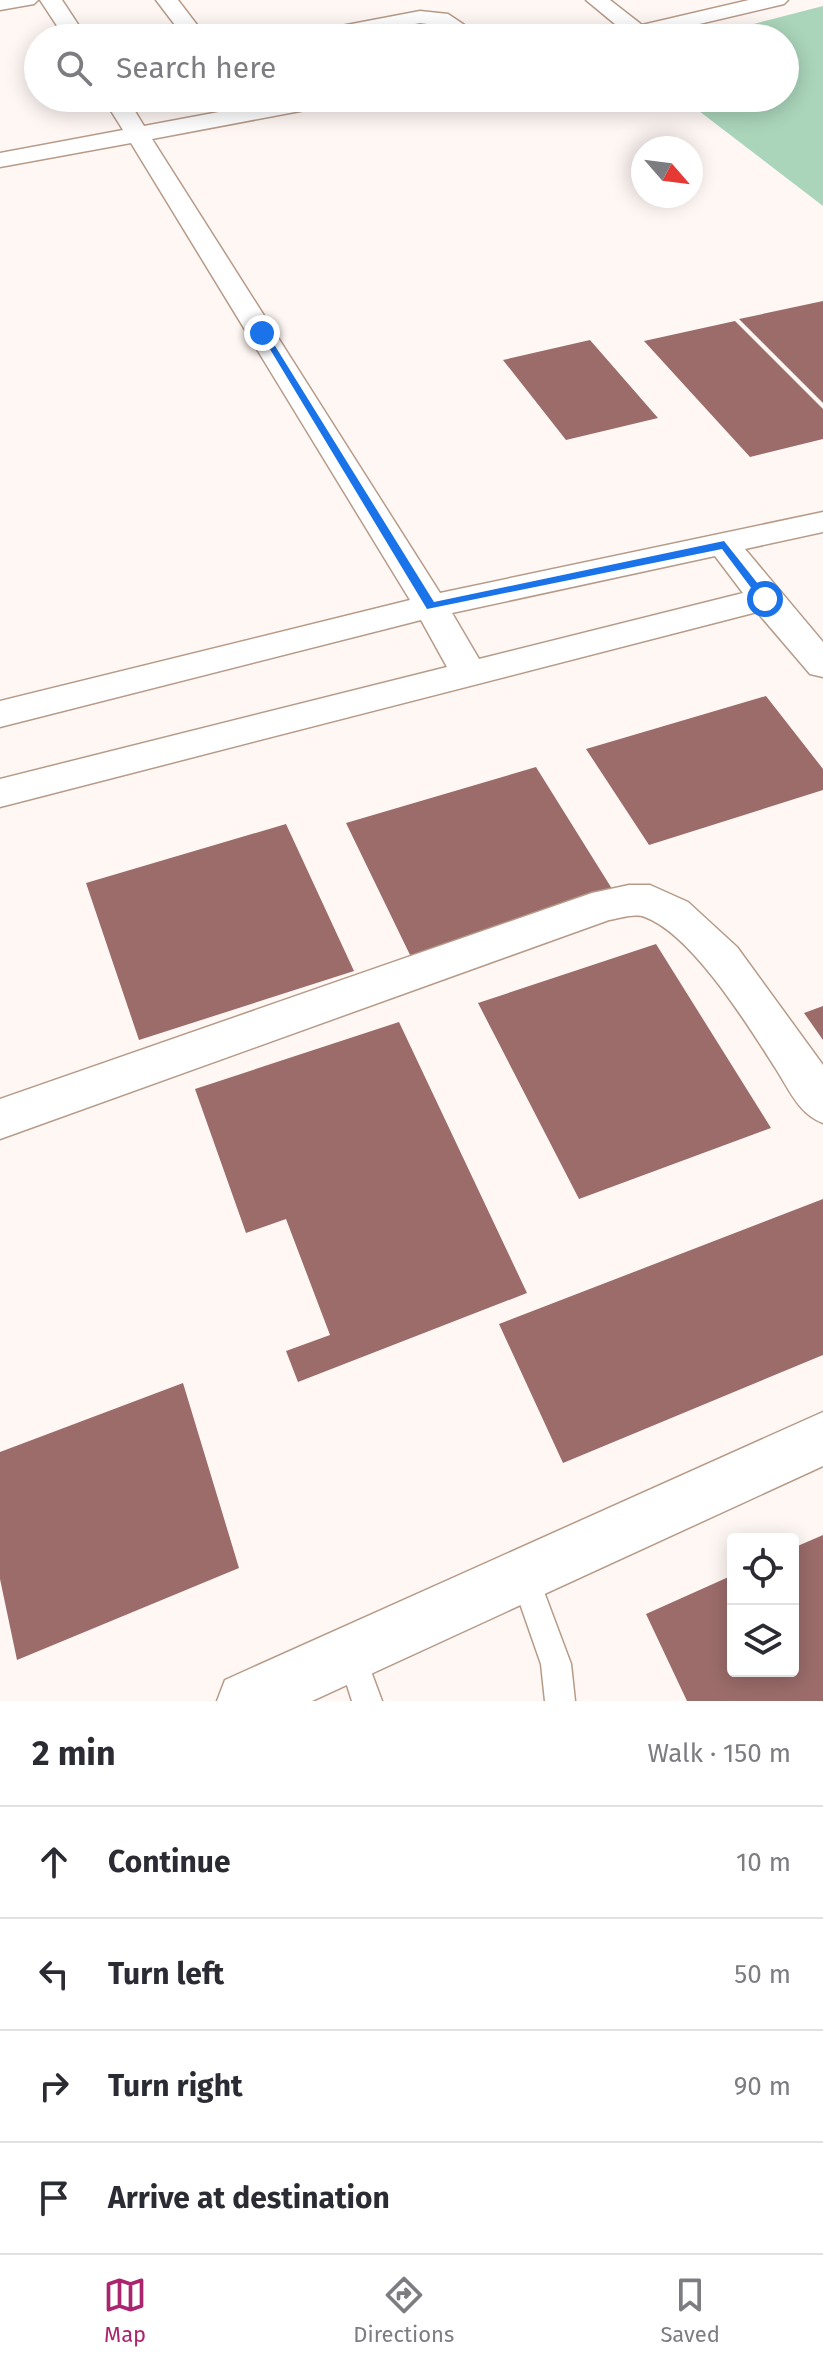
<!DOCTYPE html>
<html lang="en">
<head>
<meta charset="utf-8">
<style>
	:root { --surface:#fff; --page:#f2f2f3; --text:#2b2b33; --muted:#7c7c81; --line:#e1e1e2; --accent:#aa256d }
	body { margin:0; font-family:"Fira Sans",sans-serif; background:var(--page); color:var(--text) }
	.controls { position:absolute; right:24px; bottom:24px; display:grid; overflow:hidden; border-radius:8px; box-shadow:0 4px 20px #0003 }
	.controls button { width:72px; height:72px; display:grid; place-items:center; padding:0; border:0; border-bottom:2px solid var(--line); background:var(--surface); color:var(--text); font:40px sans-serif }
	.compass { position:absolute; left:631px; top:136px; width:72px; height:72px; border-radius:50%; background:var(--surface); box-shadow:0 4px 20px #0003; rotate:118deg }
	.stop { position:absolute; width:24px; height:24px; margin:-18px; border:6px solid #1a73e8; border-radius:50%; background:#fff }
	.stop.end { background:#1a73e8; border-color:#fff; box-shadow:0 2px 8px #0008 }
	.list { margin:0; padding:0; list-style:none }
	h2 { display:flex; justify-content:space-between; align-items:center; height:104px; margin:0; padding:0 32px; font-size:34px }
	h2 small { font-size:26px; font-weight:400; color:var(--muted) }
	.list li { display:grid; grid-template-columns:52px 1fr auto; gap:24px; align-items:center; box-sizing:border-box; height:112px; padding:0 32px; border-top:2px solid var(--line) }
	.list b { display:block; font-size:30px; white-space:nowrap }
	.list em { font-size:26px; font-style:normal; color:var(--muted) }
	.icon { flex:none; width:44px; height:44px; fill:none; stroke:currentColor; stroke-width:2; stroke-linecap:round; stroke-linejoin:round }
	.map { position:relative; flex:none; width:823px; height:1701px; overflow:hidden }
	.search { position:absolute; background:var(--surface); box-shadow:0 4px 20px #0003; left:24px; right:24px; top:24px; height:88px; display:flex; align-items:center; gap:20px; box-sizing:border-box; padding:0 28px; border-radius:44px; color:var(--muted); font-size:30px }
	.sheet { height:552px; background:var(--surface) }
	nav { display:flex; justify-content:space-around; align-items:center; box-sizing:border-box; height:112px; border-top:2px solid var(--line); background:var(--surface); font-size:22px; color:var(--muted) }
	nav a { display:grid; justify-items:center; gap:4px }
	nav .on { color:var(--accent) }
	.map>svg:first-child { display:block }
</style>
</head>
<body>
<div class="map">
<svg width="823" height="1701" viewBox="0 0 823 1701">
	<rect width="100%" height="100%" fill="#fef7f4"/>
	<path fill="#aad5bb" d="M823,6V206L682,98H785V38H700Z"/>
	<path fill="#9b6c6a" d="M823,301V403L739,319Z
		M735,321L823,409V439L750,457L644,341Z
		M590,340L658,418L566,440L503,360Z
		M766,696L823,769V790L649,845L586,749Z
		M536,767L614,892L411,957L346,823Z
		M286,824L354,971L139,1040L86,883Z
		M656,944L771,1128L579,1199L478,1003Z
		M823,1006V1040L804,1013Z
		M399,1022L527,1293L298,1382L286,1351L330,1335L286,1219L246,1233L195,1089Z
		M823,1199V1355L563,1463L499,1324Z
		M183,1383L239,1568L17,1660L0,1579V1452Z
		M823,1535V1701H687L646,1614L733,1575V1671H793V1548Z"/>
	<g fill="none" stroke-linecap="round" stroke-linejoin="round">
		<g stroke="#b79b89" stroke-width="3">
			<path id="service" d="M524,1561L534,1565L571,1664L575,1701H545L541,1664L510,1575L514,1565Z
				M351,1640L361,1644L382,1701H352L337,1654L341,1644Z"/>
		</g>
		<g stroke="#b79b89" stroke-width="3">
			<path id="minor" d="M0,0H38L34,4L0,10Z
				M40,0H62L87,38H65Z
				M156,0H178L207,38H185Z
				M586,0H610L642,25L749,0H788L784,4L640,38H601L604,33L621,29Z
				M420,11L448,14L484,38H457L435,25L420,23L348,38H304L315,31Z
				M103,98H127L144,126L294,98H344L340,103L332,105L152,139L440,593L823,512V532L745,549L823,642V677L810,674L757,612L0,807V779L447,667L421,620L0,727V701L410,600L131,143L0,167V153L123,130ZM715,556L743,593L479,659L452,613Z
				M629,885H650L688,902L737,947L823,1065V1123C799,1114 790,1091 776,1069C749,1027 693,935 645,917C635,913 620,918 609,920L0,1139V1099L592,893Z
				M823,1412V1466L312,1701H217L225,1680Z"/>
		</g>
		<use href="#service" fill="#fff" fill-rule="evenodd"/>
		<use href="#minor" fill="#fff" fill-rule="evenodd"/>
	</g>
	<path fill="#1a73e8" d="M259,331L267,333L434,602L724,541L770,599L761,601L722,549L427,609Z"/>
</svg>
<div class="controls">
<button><svg class="icon" aria-label="locate" viewBox="0 0 24 24"><circle cx="12" cy="12" r="6"/><path d="M12 2v4M12 18v4M2 12h4M18 12h4"/></svg></button>
<button><svg class="icon" aria-label="layers" viewBox="0 0 24 24"><path d="M12 4l9 5-9 5-9-5zM3 14l9 5 9-5"/></svg></button>
</div>
<svg class="compass" viewBox="-18 -18 36 36"><path d="M0-13l5 13h-10z" fill="#e53935"/><path d="M0 13l5-13h-10z" fill="#7c7c81"/></svg>
<div class="stop" style="left:765px;top:599px"></div>
<div class="stop end" style="left:262px;top:333px"></div>
<div class="search"><svg class="icon" aria-label="search" viewBox="0 0 24 24"><circle cx="10" cy="10" r="6"/><path d="M15 15l6 6"/></svg>Search here</div>
</div>
<section class="sheet">
<h2>2 min<small>Walk · 150 m</small></h2>
<ul class="list">
<li><svg class="icon" aria-label="ahead" viewBox="0 0 24 24"><path d="M12 20V5M6 11l6-6 6 6"/></svg><div><b>Continue</b></div><em>10 m</em></li>
<li><svg class="icon" aria-label="left" viewBox="0 0 24 24"><path d="M17 20v-9H6M10 6l-5 5 5 5"/></svg><div><b>Turn left</b></div><em>50 m</em></li>
<li><svg class="icon" aria-label="right" viewBox="0 0 24 24"><path d="M7 20v-9h11M14 6l5 5-5 5"/></svg><div><b>Turn right</b></div><em>90 m</em></li>
<li><svg class="icon" aria-label="arrive" viewBox="0 0 24 24"><path d="M6 21V4h12l-3 4 3 4H6"/></svg><div><b>Arrive at destination</b></div></li>
</ul>
</section>
<nav>
<a class="on"><svg class="icon" aria-label="map" viewBox="0 0 24 24"><path d="M3 6l6-2 6 2 6-2v14l-6 2-6-2-6 2zM9 4v14M15 6v14"/></svg>Map</a>
<a><svg class="icon" aria-label="directions" viewBox="0 0 24 24"><path d="M12 3l9 9-9 9-9-9zM9 14v-3h6M13 9l2 2-2 2"/></svg>Directions</a>
<a><svg class="icon" aria-label="saved" viewBox="0 0 24 24"><path d="M7 4h10v16l-5-4-5 4z"/></svg>Saved</a>
</nav>
</body>
</html>
